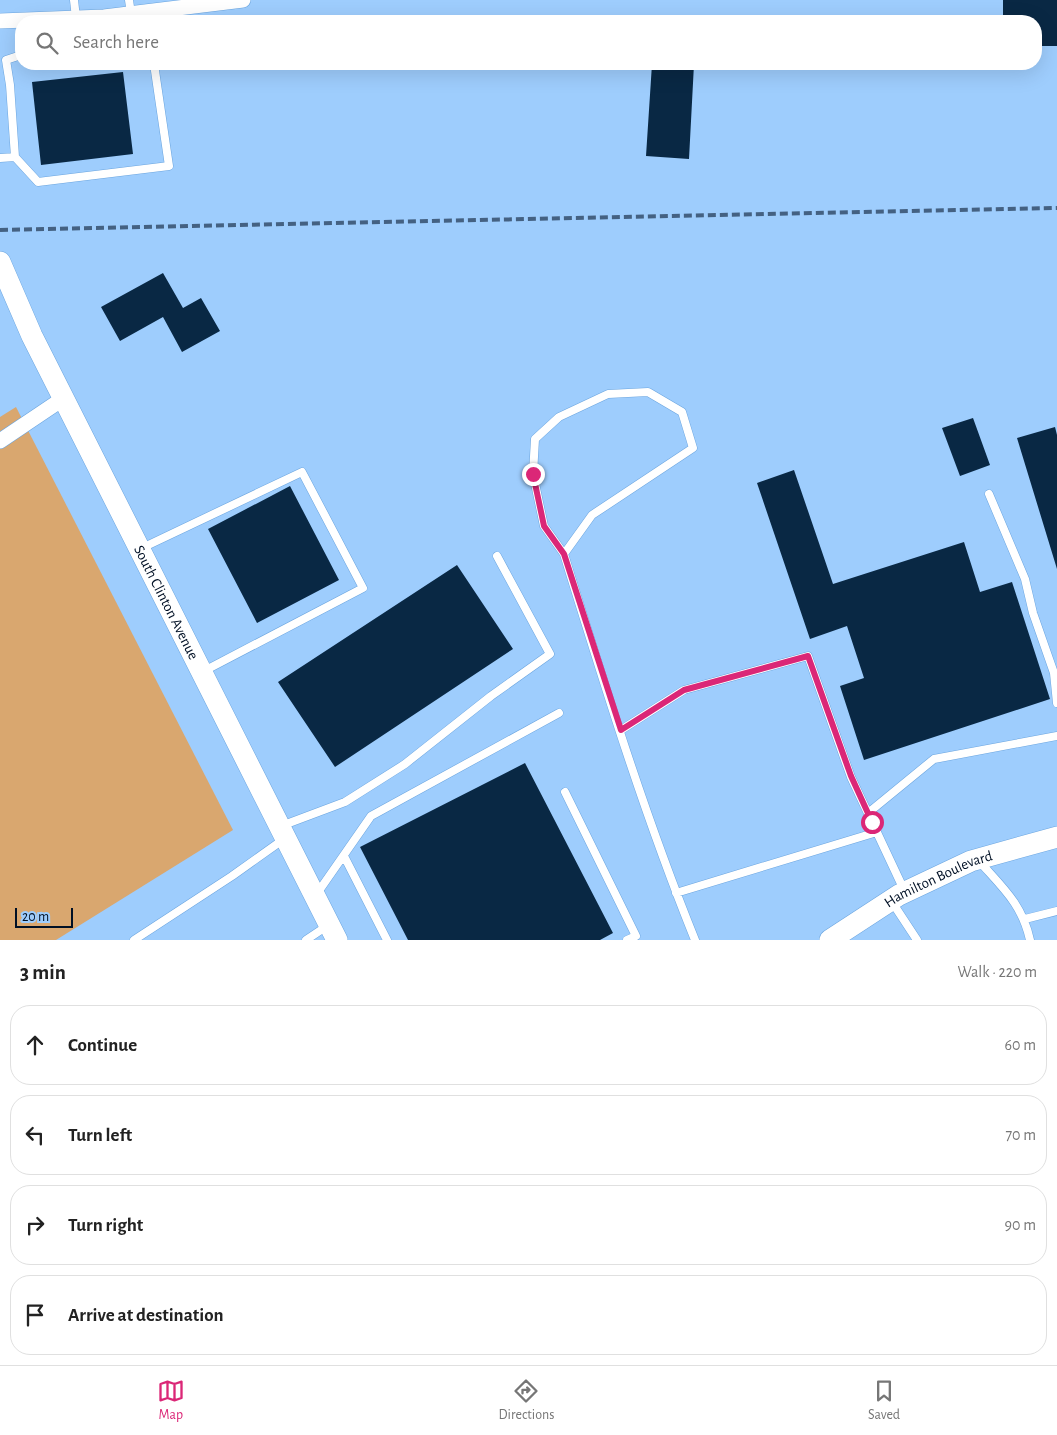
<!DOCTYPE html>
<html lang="en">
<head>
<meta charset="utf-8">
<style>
	:root { --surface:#fff; --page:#f2f2f2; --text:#222; --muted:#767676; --line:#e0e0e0; --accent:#db2777 }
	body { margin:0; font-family:"Alegreya Sans",sans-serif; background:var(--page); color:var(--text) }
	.scale { position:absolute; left:15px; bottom:12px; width:58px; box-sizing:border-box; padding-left:5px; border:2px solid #001025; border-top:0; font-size:14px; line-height:18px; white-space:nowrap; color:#001025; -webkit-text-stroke:4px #9ecdfd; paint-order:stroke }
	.stop { position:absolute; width:15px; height:15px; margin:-11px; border:4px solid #db2777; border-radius:50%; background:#fff }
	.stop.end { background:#db2777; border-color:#fff; box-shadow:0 1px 5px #0008 }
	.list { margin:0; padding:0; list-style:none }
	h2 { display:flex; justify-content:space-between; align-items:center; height:65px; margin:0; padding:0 20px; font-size:21px }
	h2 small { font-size:16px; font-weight:400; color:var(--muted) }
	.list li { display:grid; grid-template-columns:32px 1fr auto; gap:15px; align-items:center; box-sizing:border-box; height:80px; margin:0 10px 10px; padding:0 10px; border:1px solid var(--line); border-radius:20px }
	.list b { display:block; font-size:19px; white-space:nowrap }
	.list em { font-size:16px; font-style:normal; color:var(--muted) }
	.icon { flex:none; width:28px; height:28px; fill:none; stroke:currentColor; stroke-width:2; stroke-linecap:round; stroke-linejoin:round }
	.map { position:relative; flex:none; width:1057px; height:940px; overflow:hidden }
	.search { position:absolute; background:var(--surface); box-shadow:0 5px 20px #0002; left:15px; right:15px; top:15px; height:55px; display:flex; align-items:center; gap:12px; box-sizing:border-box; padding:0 18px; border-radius:20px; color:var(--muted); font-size:19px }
	.sheet { height:425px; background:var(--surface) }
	nav { display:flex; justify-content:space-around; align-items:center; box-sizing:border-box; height:70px; border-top:1px solid var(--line); background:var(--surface); font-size:14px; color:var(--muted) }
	nav a { display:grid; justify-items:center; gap:2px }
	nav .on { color:var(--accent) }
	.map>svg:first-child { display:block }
</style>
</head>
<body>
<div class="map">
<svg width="1057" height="940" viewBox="0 0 1057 940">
	<rect width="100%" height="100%" fill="#9ecdfd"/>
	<path fill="#d9a76f" d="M16,407L233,830L56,940H0V417Z"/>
	<path fill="#092844" d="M1003,0H1057V46H1036V21H1003Z
		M652,64H694L689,159L646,156Z
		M123,72L133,154L41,165L32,82Z
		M163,273L183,308L201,298L220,331L182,352L163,317L120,341L101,307Z
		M973,418L990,465L960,476L942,428Z
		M1055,427L1057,435V569L1017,438Z
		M794,470L833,584L964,542L980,592L1012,582L1050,699L864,760L840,686L864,678L847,626L810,639L757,483Z
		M290,486L339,580L257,623L208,529Z
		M457,565L513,649L335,767L278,682Z
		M525,763L613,933L600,940H408L360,847Z"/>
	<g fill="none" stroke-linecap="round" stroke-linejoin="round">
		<g stroke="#6ba5df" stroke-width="9">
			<path id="lane" d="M74,0L76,18
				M129,0L131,14
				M21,55L6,60L10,85L15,157L38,182L169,166L154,64
				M0,158L15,157
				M989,494L1025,579L1033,613L1054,673L1057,703
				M142,548L302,472L363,588L204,671
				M564,554L592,515L693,448L682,412L648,392L608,394L559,417L535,439L533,474L544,526L564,554C604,684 644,814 695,940
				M621,730L684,690L808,656L851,777L904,890
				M565,792L636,936L627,940
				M868,813L934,759L1057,736
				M281,826L345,802L405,764L491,696L550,654L497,556
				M344,856L387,940
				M979,861C1003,888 1022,904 1030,940
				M676,893L877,832
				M316,895L371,816L559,713
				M892,902L917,940
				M1025,919L1057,911
				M134,940L232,876L284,839
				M306,940L327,926"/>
		</g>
		<g stroke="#6ba5df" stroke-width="16">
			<path id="street" d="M0,21L104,17L243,0
				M0,441L64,398"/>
		</g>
		<g stroke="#6ba5df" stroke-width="22">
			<g id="secondary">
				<path id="s1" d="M0,262L32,336L337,940"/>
				<path id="s2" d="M830,940L899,895L971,861L1057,837"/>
			</g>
		</g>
		<use href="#lane" stroke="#fff" stroke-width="8"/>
		<use href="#street" stroke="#fff" stroke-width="15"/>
		<use href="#secondary" stroke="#fff" stroke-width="21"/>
		<path stroke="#446182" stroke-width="4" stroke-dasharray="8 4" stroke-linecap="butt" d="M0,230L1057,208"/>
	</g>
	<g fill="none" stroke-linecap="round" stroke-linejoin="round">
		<path stroke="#db2777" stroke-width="6" d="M533,474L544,526L564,554L621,730L684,690L808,656L851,776L872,822"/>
	</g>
	<g text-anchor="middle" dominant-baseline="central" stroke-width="5" stroke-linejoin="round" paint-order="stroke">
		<g font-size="15" fill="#001025" stroke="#9ecdfd">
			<text stroke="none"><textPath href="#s1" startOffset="379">South Clinton Avenue</textPath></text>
			<text stroke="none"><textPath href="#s2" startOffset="125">Hamilton Boulevard</textPath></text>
		</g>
	</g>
</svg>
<div class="scale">20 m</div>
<div class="stop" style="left:872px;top:822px"></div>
<div class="stop end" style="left:533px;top:474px"></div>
<div class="search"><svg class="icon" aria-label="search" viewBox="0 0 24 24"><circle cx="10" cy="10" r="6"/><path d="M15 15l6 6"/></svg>Search here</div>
</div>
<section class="sheet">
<h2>3 min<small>Walk · 220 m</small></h2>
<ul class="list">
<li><svg class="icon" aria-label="ahead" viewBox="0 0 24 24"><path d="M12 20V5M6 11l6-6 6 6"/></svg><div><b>Continue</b></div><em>60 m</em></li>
<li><svg class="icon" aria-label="left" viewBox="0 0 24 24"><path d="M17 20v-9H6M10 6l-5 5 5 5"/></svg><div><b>Turn left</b></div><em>70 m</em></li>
<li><svg class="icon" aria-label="right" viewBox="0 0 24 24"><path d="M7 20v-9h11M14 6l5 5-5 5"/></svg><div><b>Turn right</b></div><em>90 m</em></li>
<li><svg class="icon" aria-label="arrive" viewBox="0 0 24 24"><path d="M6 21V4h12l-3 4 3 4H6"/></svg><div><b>Arrive at destination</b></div></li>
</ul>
</section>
<nav>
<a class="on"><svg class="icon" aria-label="map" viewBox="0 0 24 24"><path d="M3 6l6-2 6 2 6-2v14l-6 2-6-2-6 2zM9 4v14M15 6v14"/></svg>Map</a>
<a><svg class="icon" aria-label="directions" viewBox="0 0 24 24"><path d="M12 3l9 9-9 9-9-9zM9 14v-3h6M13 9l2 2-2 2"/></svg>Directions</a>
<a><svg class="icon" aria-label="saved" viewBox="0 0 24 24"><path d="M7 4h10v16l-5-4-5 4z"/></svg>Saved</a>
</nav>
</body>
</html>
